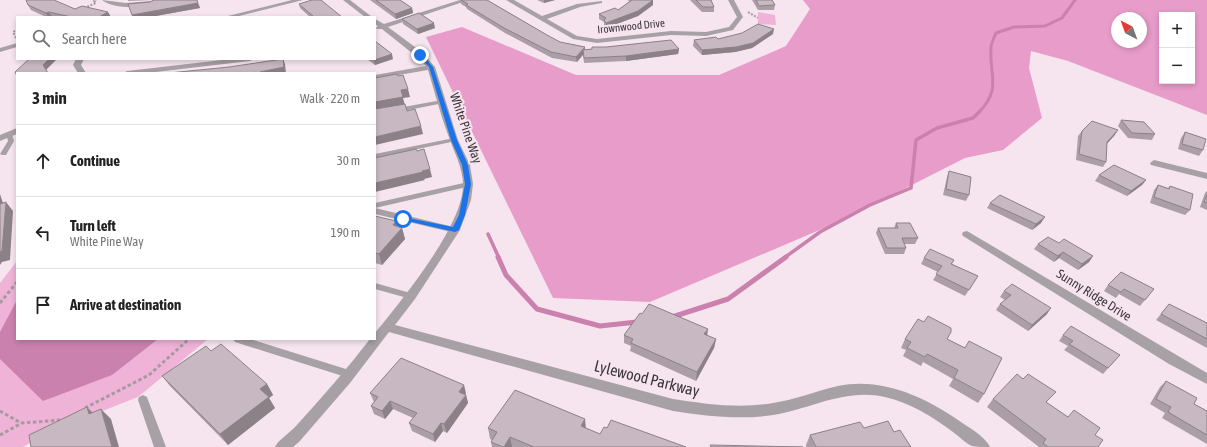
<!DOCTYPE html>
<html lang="en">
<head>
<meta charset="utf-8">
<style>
	:root { --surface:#fff; --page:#f2f2f2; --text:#222; --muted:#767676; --line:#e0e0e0 }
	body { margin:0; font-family:"Asap Condensed",sans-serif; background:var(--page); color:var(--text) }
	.controls { position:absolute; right:12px; top:12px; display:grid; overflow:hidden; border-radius:0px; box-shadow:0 2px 6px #0003 }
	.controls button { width:36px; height:36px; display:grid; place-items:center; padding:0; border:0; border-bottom:1px solid var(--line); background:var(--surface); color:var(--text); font:20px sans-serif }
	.compass { position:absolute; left:1111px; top:12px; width:36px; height:36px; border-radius:50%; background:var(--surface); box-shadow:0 2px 6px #0003; rotate:319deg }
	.stop { position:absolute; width:12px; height:12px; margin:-9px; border:3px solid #1a73e8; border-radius:50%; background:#fff }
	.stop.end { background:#1a73e8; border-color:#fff; box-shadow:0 1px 4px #0008 }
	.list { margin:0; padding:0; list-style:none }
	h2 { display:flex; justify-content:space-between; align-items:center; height:52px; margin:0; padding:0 16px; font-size:17px }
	h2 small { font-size:13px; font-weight:400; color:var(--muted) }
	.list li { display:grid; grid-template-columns:26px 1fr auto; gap:12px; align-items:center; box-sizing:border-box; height:72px; padding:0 16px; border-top:1px solid var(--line) }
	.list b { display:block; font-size:15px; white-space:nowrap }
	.list p { margin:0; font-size:13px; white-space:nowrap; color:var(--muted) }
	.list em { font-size:13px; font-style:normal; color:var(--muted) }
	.icon { flex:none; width:22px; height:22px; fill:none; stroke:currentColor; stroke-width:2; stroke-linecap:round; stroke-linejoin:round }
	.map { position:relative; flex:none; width:1207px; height:447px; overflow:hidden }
	.search { position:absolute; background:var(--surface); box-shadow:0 2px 6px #0003; left:16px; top:16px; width:360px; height:44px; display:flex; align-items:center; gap:10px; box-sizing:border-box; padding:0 14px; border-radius:0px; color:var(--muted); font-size:15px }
	.panel { position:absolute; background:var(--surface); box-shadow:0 2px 6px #0003; left:16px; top:72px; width:360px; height:268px; border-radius:0px }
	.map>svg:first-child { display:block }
</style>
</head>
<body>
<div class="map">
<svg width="1207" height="447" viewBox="0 0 1207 447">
	<rect width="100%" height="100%" fill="#f6e5ef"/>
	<path fill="#eeb3d7" d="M758,12L775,15L776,25L758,24Z
		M17,261V339H208L138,397L49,432L23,447H0V283Z"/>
	<path fill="#e89cca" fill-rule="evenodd" d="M803,0H1207V115L1068,61L1031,51L1029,68L1042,118L1003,150L965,158L843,220L650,302L553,298L426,37L462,27L576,75H719L786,46L810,9ZM1162,15H1192V81H1162ZM1117,18H1141V42H1117Z"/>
	<path fill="#ca81ae" d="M17,300V339H158L112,375L43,401L0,359V332Z"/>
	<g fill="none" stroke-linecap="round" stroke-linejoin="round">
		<path stroke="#ca81ae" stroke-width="3" d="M979,112C1002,89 989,75 991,48C991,43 994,38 996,33L1014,27L1045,26L1062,18L1075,0"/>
		<path stroke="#ca81ae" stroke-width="3.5" d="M488,234L499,258
			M784,258L820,232L870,205L911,188L916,140L937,128L973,118L980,111"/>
		<path stroke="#ca81ae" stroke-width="5" d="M498,257L506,275L537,309L600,326L637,322
			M672,317L728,299L786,257"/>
		<path stroke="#a699a1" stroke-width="2" stroke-dasharray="2 1.5" stroke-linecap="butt" d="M84,8L96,3L94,1L96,0
			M748,12L758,18
			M16,38L13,32L17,30"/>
		<path stroke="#a699a1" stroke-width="3" stroke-dasharray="3.5 2.5" stroke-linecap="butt" d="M0,303L17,282
			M85,408L149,375L189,339
			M0,411L21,423
			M0,435L22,423L61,420"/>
		<path fill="#a7a0a4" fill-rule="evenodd" d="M442,100L444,101V103L398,112L395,110L398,108Z
			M9,132L12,134L14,141L6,155H2L0,154L8,141L6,134Z
			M454,138L456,139L457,140L456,141L375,158V154Z
			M468,182L472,184L471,186L375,208L458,228L459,230L458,232L455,233L375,214V203Z
			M375,283L414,294L415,296L414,298L411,299L375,289Z
			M233,339H250L349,370L353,371L354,374L353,377L349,378L235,342Z
			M143,395L147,397L148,400L166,447H154L138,400L139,397Z"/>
		<path fill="#a7a0a4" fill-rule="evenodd" d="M102,0L126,3L165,0C152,9 114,10 102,0Z
			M292,0H303L235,17H224Z
			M343,0H350L372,17H365Z
			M460,0H469L388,27L423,53L435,67L458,140L470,165L473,184L471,200L460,230L415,299L395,325L673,399C706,404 740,409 773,403C795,400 816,391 838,386C881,377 923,396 958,420C968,427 985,436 990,447C985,447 976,447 972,446C965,443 959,436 953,432C932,416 910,403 885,397C845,388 811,409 773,415C740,420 706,416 673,411L389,332L350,383L299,442L293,447H275C279,439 290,433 296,426C322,397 347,369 370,339H375V333C401,301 465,224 463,183C462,167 455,154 450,140C441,117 435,93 428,70L375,79V75L426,66L417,57L382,29H377L376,28L378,26L375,24V19L384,24Z
			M506,0H514L542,16L577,4L602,1V3L580,7L547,19L577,36L597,39L671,31L706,32L729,27L737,17L728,0H734L743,17L733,30L706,36L671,35L597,43L573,39Z
			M17,43V47L0,52V48Z
			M76,59H84L81,65L86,73H78L73,65Z
			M231,59H254L250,61L147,73H123L127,71Z
			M17,128V134L0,141V135Z
			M1154,160L1207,173V179L1151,165L1150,163Z
			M967,231L1207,373V384L1169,364L963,236L962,234L963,232Z"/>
	</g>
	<path fill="#ac9ea6" d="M128,0H197L200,8L150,17H132L150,2L153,0L128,1Z
		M370,0H400L412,8L413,13L396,19Z
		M461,0H487L547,35L560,42L585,47V50L592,49V47L679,49L678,54L626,61L584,63L583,55L577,62L552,58L505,33L467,9L466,7L461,4Z
		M537,0H555L544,3Z
		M628,0H653V5L638,16L606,28L604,25V22L599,19V14L618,10L629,2Z
		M690,0H711L714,7V12H702Z
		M752,0H772L775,5L774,10H758Z
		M299,4L342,17H310L300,8Z
		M28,5L75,9L111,17H46L31,10Z
		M402,19L435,28L418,34L403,24Z
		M773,34L752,48L735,52L702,55L693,46L694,40L718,39Z
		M367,59H393L375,65Z
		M1121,120L1155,134L1152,140L1128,138L1118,126Z
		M1118,130L1114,136L1107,143L1106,162L1103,167L1076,160L1078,136L1082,131Z
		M1185,132L1203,150L1199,156L1178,149L1181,138Z
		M949,171L969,195L966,201L943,195L947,177Z
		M1099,175L1146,180L1142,185L1127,196L1095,181Z
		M1158,185L1168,188L1170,186L1190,210L1185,215L1150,203L1154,190Z
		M1207,191V210L1200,207L1205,193Z
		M990,203L1041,223L1032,230L987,208Z
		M375,216L398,226L402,228L405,239L382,265L375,263Z
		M896,223L918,238L915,244H904L906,248L904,254H885L876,233L878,228H894Z
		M1059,243L1093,256L1089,262L1078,270L1059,258L1054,262L1034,249L1038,244Z
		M924,258L954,260L952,264L978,276L965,296L933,280L938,272L921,264Z
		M1108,285L1154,289L1140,306L1119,294L1116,298L1104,291Z
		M1004,291L1047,314L1028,331L996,310L1000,304L1005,300L1000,297Z
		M1169,304L1207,323V348L1156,320Z
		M642,314L707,336L716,339L714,348L696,381L630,351L631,346L624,343V335Z
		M1063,335L1120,355L1103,374L1064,350L1068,346L1059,341Z
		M905,339H947L965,348L969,341L984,394L978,403L949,386L953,379L923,362L921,366L903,356L906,350L901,348Z
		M211,351L267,384L273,395L269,398L275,408L228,445L170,386L162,376Z
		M1166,381L1194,404L1207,411V444L1162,418L1165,413L1150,404L1160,387Z
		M370,393H466L465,394L466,395L468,403L447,433L443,431L435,442L412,431L409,423L413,418L393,409L385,419L374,414L371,406L374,402Z
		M993,399L1047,403L1095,435L1098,447H1039L987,407Z
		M488,428H585L600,434L607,428L686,447H492L491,442L492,440L490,439Z
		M894,432L911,447H806V445L810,435Z"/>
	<path fill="#8c8187" d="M544,0H555L544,3Z
		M653,0V5L638,16L606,28V23Z
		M198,3L200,8L150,17H132V15Z
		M412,8L413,13L396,19L395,14Z
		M49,12L52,17H48L46,13Z
		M108,12L111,17H99Z
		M434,23L435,28L418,34L417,29Z
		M774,29L773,34L752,48L735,52L702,55V50Z
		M585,47V52L577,62L576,57Z
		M679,49L678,54L626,61V56Z
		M392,54L393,59L375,65L374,60Z
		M49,59H57L46,70L43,65Z
		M283,59L285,64L286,73H260V72Z
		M408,89L410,97L403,98L405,105L375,110V102L401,90Z
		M421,126L423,134L375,145V137Z
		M1118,130L1114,136L1104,147L1107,142Z
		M430,169L432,177L424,179L425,180L375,192V183Z
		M1146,180L1142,185L1127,196L1131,191Z
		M0,194L6,212V202L13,211L10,260L2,262L0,265Z
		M1045,217L1041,223L1032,230L1036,224Z
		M396,221L399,231L402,228L405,239L382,265L379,254L393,225Z
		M1063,252L1059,258L1054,262L1058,256Z
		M1093,256L1089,262L1078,270L1082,264Z
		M1051,308L1047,314L1028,331L1032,325Z
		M708,329L707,337L704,334Z
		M716,339L714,348L696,381L697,372Z
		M267,384L273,395L269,398L275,408L228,445L220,434L260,389Z
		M464,385L466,393L461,400L459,392Z
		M466,395L468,403L447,433L444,424Z
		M390,401L393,409L385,419L382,411Z
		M87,407L97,417L89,414Z
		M101,409L111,419L119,447H112Z
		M585,419L586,429L581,426Z
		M441,423L443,431L435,442L433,434Z
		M510,437L512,447H504Z"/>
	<path fill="#c8b8c1" stroke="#8c8187" d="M26,0H54L75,9L82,6L108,12L99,17H71L49,12L46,13L28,5Z
		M154,0H197L198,3L132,15L128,4L150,2Z
		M312,0H321L342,17H314L299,4Z
		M376,0H400L412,8L395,14Z
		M461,0H487L547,35L560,42L585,47L576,57L551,52L504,28L466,5L468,4Z
		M632,0H653L638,11L606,23L604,20L606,18L599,14L615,8L618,10Z
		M696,0H711L714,7H703Z
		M756,0H772L775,5L759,6Z
		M419,13L434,23L417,29L402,19Z
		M758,24L774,29L753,43L736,47L702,50L694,40L716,37L718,39L742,33Z
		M671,40L679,49L626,56L584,58L583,50L592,49V47H606Z
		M375,41L392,54L374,60L372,59H375Z
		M29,59H49L43,65L48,73H17V76L15,72Z
		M283,59L284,67L260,72V73H169L229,67Z
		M397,74L398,76L403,75L408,89L401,90L403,97L375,102V78Z
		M405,104L407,111L415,109L421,126L375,137V109Z
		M1121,120L1144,122L1155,134L1132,133Z
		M1092,121L1118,130L1107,142L1106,162L1079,154L1082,131Z
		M1185,132L1206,139L1203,150L1182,144Z
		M416,149L417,151L424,149L430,169L422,171L423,172L375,183V158Z
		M1114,165L1146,180L1131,191L1099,175Z
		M949,171L971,177L969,195L946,189Z
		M1158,185L1169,189L1170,186L1193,194L1190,210L1154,197Z
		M1000,195L1045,217L1036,224L990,203Z
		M1207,195V203L1204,202Z
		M6,202L2,251L0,252V204Z
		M375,216L396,221L393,225L402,228L379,254L375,253Z
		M896,223H910L918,238H902L906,248H887L878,228H898Z
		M1048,237L1059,243L1064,239L1093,256L1082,264L1063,252L1058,256L1038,244Z
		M930,249L954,260L951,264L978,276L969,290L936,274L942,266L924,258Z
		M1121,272L1154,289L1145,300L1124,289L1121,292L1108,285Z
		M1012,284L1051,308L1032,325L1000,304L1011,295L1004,291Z
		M649,304L708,329L704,334L716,339L697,372L631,343L633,339L624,335L640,313L642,314Z
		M1169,304L1207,323V339L1161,314Z
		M928,316L951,328V332L947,339L965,348L969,341L1002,358L984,394L954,378L958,370L927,354L925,357L907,348L911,342L905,339L918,319L924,322Z
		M1071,326L1120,355L1108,368L1069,344L1073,341L1063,335Z
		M221,344L267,384L260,389L269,397L220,434L162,376L206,346L211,351Z
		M401,358L464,385L459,392L466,395L444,424L441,423L433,434L409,423L417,413L390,401L382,411L371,406L378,397L370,393Z
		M1017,374L1023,379L1028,374L1056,392L1046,402L1068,417L1074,410L1100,428L1095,435L1103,440L1098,447H1048L1043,443L1046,439L993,399Z
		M1166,381L1197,398L1194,404L1207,411V435L1168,412L1171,407L1156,399Z
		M515,390L585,419L581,426L600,434L604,427L607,428L611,420L686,447H534L510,437L504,447H503L491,442L497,432L488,428Z
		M87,407L89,414L101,409L112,447H31L29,435Z
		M888,421L894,432L900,430L911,447H816L810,435L860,422L864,428Z
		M710,445L803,447H711Z"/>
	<path fill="#1a73e8" d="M418,54H422L433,67L457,140L468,165L471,184L465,215L459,230L455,232L399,219L403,217L453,227L459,215L465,184L462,165L451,140L429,67Z"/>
	<g text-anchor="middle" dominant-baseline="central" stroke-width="4" stroke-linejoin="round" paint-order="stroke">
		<g font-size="11" fill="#3d373b" stroke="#f6e5ef">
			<text transform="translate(631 26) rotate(-6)">Irownwood Drive</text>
		</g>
		<g font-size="13" fill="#3d373b" stroke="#f6e5ef">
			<text transform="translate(466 128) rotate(71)">White Pine Way</text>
			<text transform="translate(1094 295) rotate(32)">Sunny Ridge Drive</text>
		</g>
		<g font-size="16" fill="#3d373b" stroke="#f6e5ef">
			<text transform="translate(647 378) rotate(14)">Lylewood Parkway</text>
		</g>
	</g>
</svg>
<div class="controls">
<button>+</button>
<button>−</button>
</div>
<svg class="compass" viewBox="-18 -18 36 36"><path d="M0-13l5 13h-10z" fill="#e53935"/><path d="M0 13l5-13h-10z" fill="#767676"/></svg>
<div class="stop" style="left:403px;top:219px"></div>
<div class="stop end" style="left:420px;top:55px"></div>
<div class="search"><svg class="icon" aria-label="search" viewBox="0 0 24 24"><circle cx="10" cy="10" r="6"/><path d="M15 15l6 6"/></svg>Search here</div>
<section class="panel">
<h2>3 min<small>Walk · 220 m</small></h2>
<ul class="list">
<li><svg class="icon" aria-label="ahead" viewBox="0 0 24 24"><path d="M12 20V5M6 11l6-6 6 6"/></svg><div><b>Continue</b></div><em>30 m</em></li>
<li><svg class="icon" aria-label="left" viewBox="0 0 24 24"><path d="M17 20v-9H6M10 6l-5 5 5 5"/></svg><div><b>Turn left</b><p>White Pine Way</p></div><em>190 m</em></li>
<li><svg class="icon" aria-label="arrive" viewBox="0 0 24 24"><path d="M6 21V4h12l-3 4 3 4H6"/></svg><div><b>Arrive at destination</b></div></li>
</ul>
</section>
</div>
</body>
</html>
